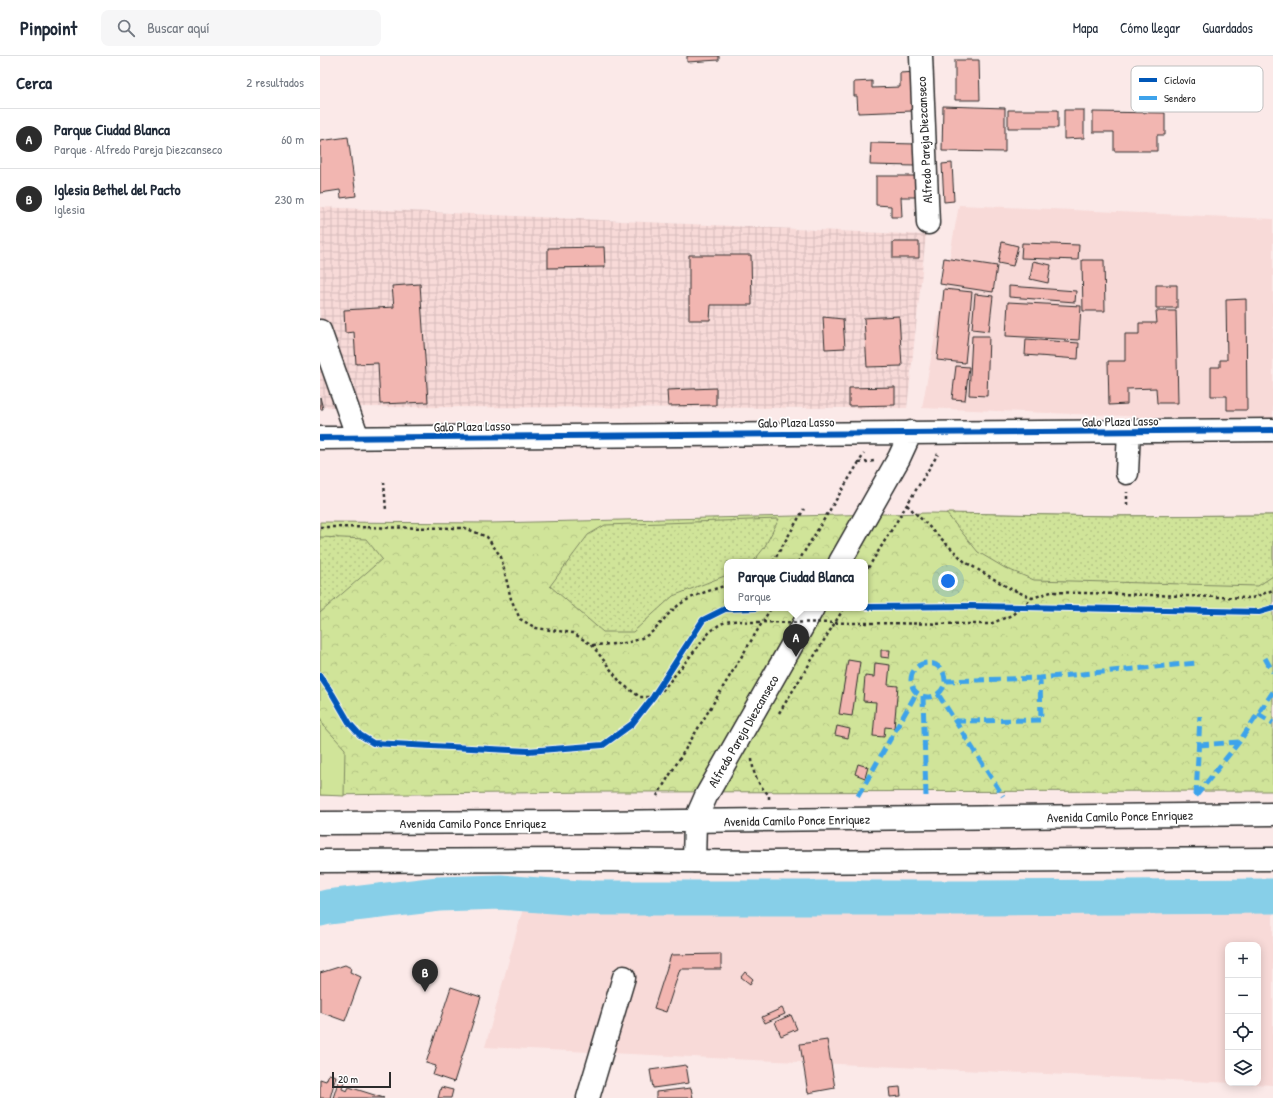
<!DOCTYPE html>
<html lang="es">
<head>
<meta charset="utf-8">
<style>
	:root { --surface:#fff; --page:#f6f6f7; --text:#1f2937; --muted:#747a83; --line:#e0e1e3; --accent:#2b2b2b }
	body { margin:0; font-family:"Patrick Hand",sans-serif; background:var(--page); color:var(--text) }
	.controls { position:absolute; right:12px; bottom:12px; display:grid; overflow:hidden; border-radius:8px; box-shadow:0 2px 10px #0003 }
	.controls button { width:36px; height:36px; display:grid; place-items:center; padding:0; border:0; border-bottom:1px solid var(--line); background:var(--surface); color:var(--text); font:20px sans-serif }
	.scale { position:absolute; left:12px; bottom:10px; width:59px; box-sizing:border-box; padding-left:4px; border:2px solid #2b2b2b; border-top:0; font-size:11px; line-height:14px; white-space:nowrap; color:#2b2b2b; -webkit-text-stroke:3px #fff; paint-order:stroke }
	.you { position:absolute; left:628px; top:525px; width:14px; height:14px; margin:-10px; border:3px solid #fff; border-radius:50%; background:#1a73e8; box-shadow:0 0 0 6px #1a73e833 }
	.badge { display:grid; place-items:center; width:26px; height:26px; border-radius:50%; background:var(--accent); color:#fff; font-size:13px; font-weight:700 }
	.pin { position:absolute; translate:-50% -33px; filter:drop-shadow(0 1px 2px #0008) }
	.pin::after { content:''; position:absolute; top:21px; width:14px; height:12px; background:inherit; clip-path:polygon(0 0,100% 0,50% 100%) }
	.popup { position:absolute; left:404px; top:503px; width:144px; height:52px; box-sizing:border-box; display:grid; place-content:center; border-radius:8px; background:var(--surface); filter:drop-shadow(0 1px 3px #0005); font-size:13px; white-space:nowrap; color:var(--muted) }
	.popup b { font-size:15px; color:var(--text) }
	.popup::after { content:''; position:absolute; left:50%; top:100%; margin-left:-8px; border:8px solid transparent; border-top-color:var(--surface) }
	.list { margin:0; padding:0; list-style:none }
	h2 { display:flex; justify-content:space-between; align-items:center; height:52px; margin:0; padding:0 16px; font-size:17px }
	h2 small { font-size:13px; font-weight:400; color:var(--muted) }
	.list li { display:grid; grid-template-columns:26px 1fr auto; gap:12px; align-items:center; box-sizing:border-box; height:60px; padding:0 16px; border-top:1px solid var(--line) }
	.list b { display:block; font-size:15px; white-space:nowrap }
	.list p { margin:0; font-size:13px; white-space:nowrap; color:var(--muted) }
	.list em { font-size:13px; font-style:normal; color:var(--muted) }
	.icon { flex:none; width:22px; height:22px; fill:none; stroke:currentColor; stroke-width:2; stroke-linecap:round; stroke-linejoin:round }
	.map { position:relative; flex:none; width:953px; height:1042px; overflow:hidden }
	header { display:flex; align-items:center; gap:24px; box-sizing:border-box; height:56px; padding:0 20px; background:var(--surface); border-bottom:1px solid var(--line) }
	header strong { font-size:19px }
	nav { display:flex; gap:22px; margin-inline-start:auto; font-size:14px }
	.search { width:280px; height:36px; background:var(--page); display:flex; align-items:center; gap:10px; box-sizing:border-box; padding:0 14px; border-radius:8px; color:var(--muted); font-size:15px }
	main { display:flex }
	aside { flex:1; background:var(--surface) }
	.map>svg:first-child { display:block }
</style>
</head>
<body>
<header>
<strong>Pinpoint</strong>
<div class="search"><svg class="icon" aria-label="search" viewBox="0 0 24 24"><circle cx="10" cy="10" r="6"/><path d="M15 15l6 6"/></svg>Buscar aquí</div>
<nav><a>Mapa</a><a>Cómo llegar</a><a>Guardados</a></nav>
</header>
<main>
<aside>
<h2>Cerca<small>2 resultados</small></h2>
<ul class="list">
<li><span class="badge">A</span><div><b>Parque Ciudad Blanca</b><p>Parque · Alfredo Pareja Diezcanseco</p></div><em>60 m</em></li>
<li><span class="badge">B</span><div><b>Iglesia Bethel del Pacto</b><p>Iglesia</p></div><em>230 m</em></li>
</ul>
</aside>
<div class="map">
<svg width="953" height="1042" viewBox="0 0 953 1042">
	<defs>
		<pattern id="industrial-grid" width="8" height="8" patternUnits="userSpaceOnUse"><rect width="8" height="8" fill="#f8dad8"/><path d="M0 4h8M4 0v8" fill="none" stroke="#d5bbba"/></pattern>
		<pattern id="park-crowns" width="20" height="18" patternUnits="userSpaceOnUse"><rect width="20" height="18" fill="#d0e499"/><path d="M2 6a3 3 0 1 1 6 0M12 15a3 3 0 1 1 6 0" fill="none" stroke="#b3c484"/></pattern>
		<pattern id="garden-dots" width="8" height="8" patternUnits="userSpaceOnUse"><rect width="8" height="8" fill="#d0e499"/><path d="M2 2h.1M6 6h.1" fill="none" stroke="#b3c484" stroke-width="1.8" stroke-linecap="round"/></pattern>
	</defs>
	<rect width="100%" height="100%" fill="#fbe9e8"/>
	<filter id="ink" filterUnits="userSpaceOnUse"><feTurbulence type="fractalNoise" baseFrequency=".025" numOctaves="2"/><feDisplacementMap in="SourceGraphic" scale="8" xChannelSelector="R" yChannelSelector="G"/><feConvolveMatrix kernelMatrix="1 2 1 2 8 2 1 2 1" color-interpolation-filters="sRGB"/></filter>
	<g filter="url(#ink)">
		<path fill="#f8dad8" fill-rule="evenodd" d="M639,149L953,163V366L602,352Z
			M210,827H953V1029L165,991ZM908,889H938V1027H908Z"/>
		<path fill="url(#industrial-grid)" d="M0,151L606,179L587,352L0,351Z"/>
		<path fill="url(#park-crowns)" stroke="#7e8862" fill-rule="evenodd" d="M608,457L792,460L953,459V735L280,736L0,739V466L171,467ZM407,506H545V552H407Z"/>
		<path fill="url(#garden-dots)" stroke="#7e8862" d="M626,457L792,460L953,459V520L938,530L714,524L685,512L658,496Z
			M459,463L444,492L433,506H407V519L353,540L313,576H283L230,530L268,479L285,469Z
			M0,481L46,483L62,503L0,557Z"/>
		<path fill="#d0e499" stroke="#7e8862" d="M0,661L4,670L25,693L24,740L0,739Z"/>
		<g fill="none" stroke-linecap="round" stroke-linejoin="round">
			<path stroke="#87cfe8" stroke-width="35" d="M0,853L8,851L119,838L180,836L260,842H663L953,840"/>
		</g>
		<path fill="#f2b6b1" stroke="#2b2b2b" d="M367,0H399V4L367,6Z
			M635,4H659L660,44H635Z
			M597,16L593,55L538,57L537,40H534V26L552,25V32L580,31V17Z
			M623,50L685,52V96L622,95Z
			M688,54H738V72H688Z
			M744,54H764V82L744,83Z
			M773,56L845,57V79H837V95H794V76H773Z
			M28,81L36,140L21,142L20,134L0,137V85Z
			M551,87L596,88L595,110L550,109Z
			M632,107L634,145L624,146L622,108Z
			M556,120H600V141H581L582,161H571V150L556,149Z
			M573,186H599V202H573Z
			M682,186L698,190L693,210L678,207Z
			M702,187L759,189L758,204L701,202Z
			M284,191L285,211L228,212V192Z
			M369,199H431L432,249H391L390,264H369Z
			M624,202L677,210L673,236L620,228Z
			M762,204H784L785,255H763Z
			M713,205L731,209L728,227L710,223Z
			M100,228L108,346L60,348L58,307L36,308L34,276L25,277L24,254L74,251L72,230Z
			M836,229H857V252H836Z
			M689,230L756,235L755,246L689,241Z
			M624,233L652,236L645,307L617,304Z
			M655,238L673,240L669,275L652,273Z
			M926,243L927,354H907V340H891V311H900V304H907L906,244Z
			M688,246L761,250L759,284L686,280Z
			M836,255H856L858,347H837L836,332L807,333V348L789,349L788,305H805V278H819V267H837Z
			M579,260L582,310L547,311L544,262Z
			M503,261L523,263L525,292L505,293Z
			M652,280H669L667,340L649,339Z
			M706,283L759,287L758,303L705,299Z
			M636,310L649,311L645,344L632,343Z
			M575,331V349L529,350V332Z
			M396,332V349L348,350L347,334Z
			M0,341L3,353H0Z
			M561,594H570L569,602L561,601Z
			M528,604L540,606L532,660L519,658Z
			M555,607L570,609L568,629L578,630L574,672L565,671L564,681L553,680L556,646L543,645L545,620L554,621Z
			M517,670L530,673L528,682L515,679Z
			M538,708L548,711L545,722L535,718Z
			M401,898V913H360L346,956L334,952L351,899Z
			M25,909L31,912L30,916L41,921L25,965L0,956V917Z
			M425,916L433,923L430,928L421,921Z
			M131,931L161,941L134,1026L113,1019L116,1010L106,1007Z
			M462,952L465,958L445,967L442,961Z
			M471,959L477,973L461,980L455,966Z
			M507,984L515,1032L488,1037L480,988Z
			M366,1009L369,1027L333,1032L330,1014Z
			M9,1018L16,1020L10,1042H0V1023L6,1025Z
			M19,1023L24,1025L22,1033L27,1035L29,1031L64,1042H13Z
			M121,1031L133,1034L131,1042H118Z
			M580,1031L581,1040L570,1041L569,1032Z
			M371,1032L373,1042H336V1036Z"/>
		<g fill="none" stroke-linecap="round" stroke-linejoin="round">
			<g stroke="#2b2b2b" stroke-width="25">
				<path id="minor" d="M601,0L608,167
					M0,275L38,382
					M0,382L953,374
					M807,417L809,375
					M520,506L579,402L591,376
					M374,805L375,765L386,740L493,552
					M268,1042L304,921"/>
			</g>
			<g stroke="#2b2b2b" stroke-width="25">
				<path id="major" d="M0,767L276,766L953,758
					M0,805L277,804L446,806L953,803"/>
			</g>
			<path stroke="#2b2b2b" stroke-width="2.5" stroke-dasharray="3 3" stroke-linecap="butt" d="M539,407L554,405
				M64,426L66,455
				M587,449L645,506L689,532L712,542
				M807,449V436
				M0,471L145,472L167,481L181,501L191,543L200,563L216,572L253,577L272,589L301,627L320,641H333L342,635L389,577C404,563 411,564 431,566
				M453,506L484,453
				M478,506L544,398
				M545,517L618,398
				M653,568H670L692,559L712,542L731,536L932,542L953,534
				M273,589C287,588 305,589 319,583C338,576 340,565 354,553C368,540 389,535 407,529
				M459,657L524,552
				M432,703C433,718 438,729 449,739V743
				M337,740L451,552"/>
			<use href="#minor" stroke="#fff" stroke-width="22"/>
			<use href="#major" stroke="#fff" stroke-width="22"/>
			<path stroke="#2b2b2b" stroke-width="2.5" stroke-dasharray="3 3" stroke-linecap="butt" d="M431,566L653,568"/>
			<path stroke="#3ea3eb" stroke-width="5" stroke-dasharray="10 5" stroke-linecap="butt" d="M945,602L953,616
				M591 624a17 17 0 1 1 34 0a17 17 0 1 1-34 0Z
				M625,625L720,622L876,607
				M618,638L683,740
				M603,640L606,741
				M938,658L953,667
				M635,665L721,664L720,622
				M879,689L919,686
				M538,740L597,636
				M876,740L919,686L953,636
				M876,740L880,660"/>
			<g stroke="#fff" stroke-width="8">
				<path id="cycleway" d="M0,382L953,374
					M545,551L652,550L939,556L953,552
					M0,620L13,639L30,668L40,679L53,687L208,695L283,689L312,668L333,641L383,564L405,553L436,552"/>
			</g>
			<use href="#cycleway" stroke="#0057b8" stroke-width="6"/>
		</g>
	</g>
	<g text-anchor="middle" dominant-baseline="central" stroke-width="3.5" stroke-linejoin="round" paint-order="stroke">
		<g font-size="13" fill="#2b2b2b" stroke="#fff">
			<text transform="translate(604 84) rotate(-93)">Alfredo Pareja Diezcanseco</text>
			<text transform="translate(800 365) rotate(-1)">Galo Plaza Lasso</text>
			<text transform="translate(476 366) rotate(-1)">Galo Plaza Lasso</text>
			<text transform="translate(152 370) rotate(-1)">Galo Plaza Lasso</text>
			<text transform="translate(423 675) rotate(-60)">Alfredo Pareja Diezcanseco</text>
			<text transform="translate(800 760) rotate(-1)">Avenida Camilo Ponce Enriquez</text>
			<text transform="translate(477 764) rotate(-1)">Avenida Camilo Ponce Enriquez</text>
			<text x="153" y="767">Avenida Camilo Ponce Enriquez</text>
		</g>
	</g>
	<rect x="811" y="10" width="132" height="46" rx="6" fill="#fff" stroke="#bfbfbf" stroke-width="1"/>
	<rect x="819" y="22" width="18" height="4" fill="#0057b8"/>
	<rect x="819" y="40" width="18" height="4" fill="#3ea3eb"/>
	<g font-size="11" fill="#2b2b2b">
		<text x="844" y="28">Ciclovía</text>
		<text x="844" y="46">Sendero</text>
	</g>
</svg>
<div class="controls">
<button>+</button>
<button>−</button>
<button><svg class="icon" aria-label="locate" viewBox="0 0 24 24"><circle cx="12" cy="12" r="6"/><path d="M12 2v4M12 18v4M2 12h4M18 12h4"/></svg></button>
<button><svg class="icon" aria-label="layers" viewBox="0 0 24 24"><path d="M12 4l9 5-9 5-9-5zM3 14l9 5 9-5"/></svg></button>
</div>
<div class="scale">20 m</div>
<div class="you"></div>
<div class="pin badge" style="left:476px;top:601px">A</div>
<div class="popup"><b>Parque Ciudad Blanca</b>Parque</div>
<div class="pin badge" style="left:105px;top:936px">B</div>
</div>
</main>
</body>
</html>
